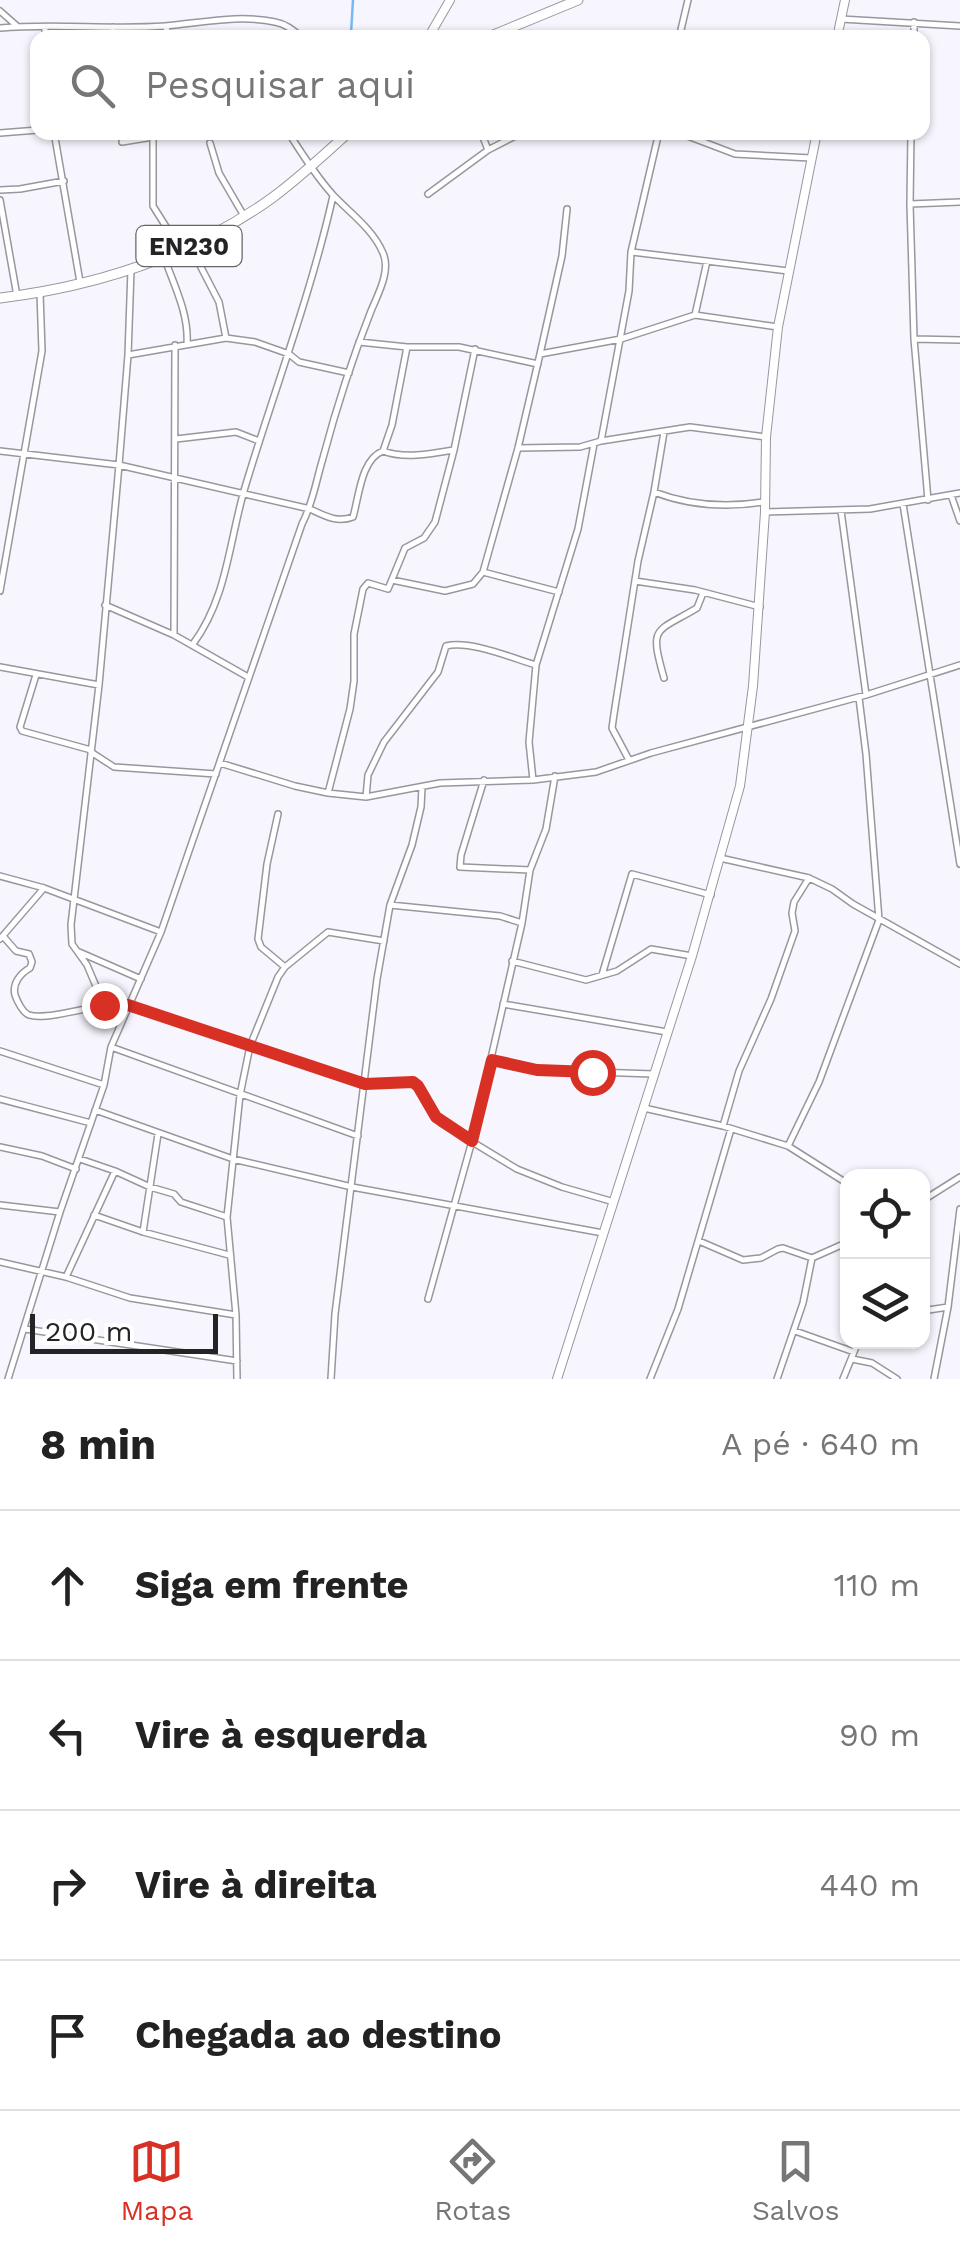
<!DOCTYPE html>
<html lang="pt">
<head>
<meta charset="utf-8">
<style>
	:root { --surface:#fff; --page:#f2f2f2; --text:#222; --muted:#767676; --line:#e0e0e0; --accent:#d93025 }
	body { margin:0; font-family:"Work Sans",sans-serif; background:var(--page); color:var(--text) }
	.controls { position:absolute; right:30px; bottom:30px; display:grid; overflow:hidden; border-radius:20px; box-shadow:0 2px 8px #0004 }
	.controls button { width:90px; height:90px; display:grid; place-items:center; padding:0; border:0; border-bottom:2px solid var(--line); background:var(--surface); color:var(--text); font:50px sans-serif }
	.scale { position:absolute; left:30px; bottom:25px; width:188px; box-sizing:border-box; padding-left:10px; border:5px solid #242326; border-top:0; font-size:28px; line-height:35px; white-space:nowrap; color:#242326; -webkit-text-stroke:8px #fff; paint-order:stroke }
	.stop { position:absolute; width:30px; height:30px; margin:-22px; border:8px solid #d93025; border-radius:50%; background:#fff }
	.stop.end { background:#d93025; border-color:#fff; box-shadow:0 2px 10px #0008 }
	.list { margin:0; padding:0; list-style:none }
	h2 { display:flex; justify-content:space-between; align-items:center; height:130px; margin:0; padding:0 40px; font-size:42px }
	h2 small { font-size:32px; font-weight:400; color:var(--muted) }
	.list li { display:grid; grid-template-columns:65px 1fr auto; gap:30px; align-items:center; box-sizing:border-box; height:150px; padding:0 40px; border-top:2px solid var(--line) }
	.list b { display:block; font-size:38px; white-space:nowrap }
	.list em { font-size:32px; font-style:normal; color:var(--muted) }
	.icon { flex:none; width:55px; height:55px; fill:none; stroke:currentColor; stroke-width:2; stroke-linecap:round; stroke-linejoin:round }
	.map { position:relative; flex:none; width:960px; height:1379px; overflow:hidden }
	.search { position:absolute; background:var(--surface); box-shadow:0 2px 8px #0004; left:30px; right:30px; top:30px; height:110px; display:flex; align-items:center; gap:25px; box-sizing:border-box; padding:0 35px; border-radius:20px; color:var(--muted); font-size:38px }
	.sheet { height:730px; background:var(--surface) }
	nav { display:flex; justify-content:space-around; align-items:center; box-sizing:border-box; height:140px; border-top:2px solid var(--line); background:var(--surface); font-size:28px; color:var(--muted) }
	nav a { display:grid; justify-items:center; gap:5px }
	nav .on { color:var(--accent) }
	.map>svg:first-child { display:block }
</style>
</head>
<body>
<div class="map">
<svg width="960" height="1379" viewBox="0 0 960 1379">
	<rect width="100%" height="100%" fill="#f7f5fd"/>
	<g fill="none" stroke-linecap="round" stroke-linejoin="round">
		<path stroke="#73baf6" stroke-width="2.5" d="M351,33L353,0"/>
		<g stroke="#98979e" stroke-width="8">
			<path id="minor" d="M0,11L17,26
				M841,19L960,26
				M45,27V38
				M0,28C55,23 110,30 165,26C202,23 238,14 275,22C286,24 294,30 302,38
				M112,38L113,27
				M165,38L167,26
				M679,38L688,0
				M914,38V22
				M54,132L80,282
				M153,132V206L180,249
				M481,132L488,150
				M677,132L735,154L811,158
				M911,132L910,204L914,339L928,500
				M0,133L38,130
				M122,142L153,137
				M210,143L219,173L244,216
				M0,190L20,189L64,181
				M428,194L488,150L523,132
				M0,200L17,296
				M910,204L960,202
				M190,246L219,302L226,338
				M632,252L788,271
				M164,257C174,285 189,314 187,344
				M131,270L128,355L119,465L99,685L71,925L72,944L87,965L104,1005L123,1003L365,1084L413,1082L422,1091L431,1112L441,1123L517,1169L562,1187L614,1202
				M695,315L778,327
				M914,339L960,340
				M359,342L407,347H459L538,364
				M407,347L392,425L383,451C404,459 431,454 454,450
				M540,354L621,339L695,315L707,261
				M128,355L226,338L255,342L289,354L299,362L349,373
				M176,439L236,432L259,441
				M601,441L629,291L631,252L659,132
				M518,448L580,447L601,441L690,427L766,437
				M0,451L119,465L310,509C325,516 337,523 353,517C359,497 361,459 383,451
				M654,492C690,506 725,508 764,502
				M951,495L960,521
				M903,504L960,864
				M841,511L866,695
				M765,512L870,509L960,493
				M483,572L559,592
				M392,580L445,591L473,584L483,572L518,448L540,354L562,256L567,209
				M635,581L695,590L760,607
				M0,591L42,351L40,293
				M105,605L174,635L248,677
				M174,635L175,345
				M193,644C228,597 229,539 246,484C275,388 311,294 333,196
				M0,667L99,685
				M36,675L20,727L22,731L91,750
				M664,678C649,625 655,633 697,608L703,593
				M91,752L114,767L216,774
				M629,760L612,728L614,714L638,561L654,492L664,432
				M220,763L295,786L328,793L366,797L440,783L533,780L596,772L651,753L866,695L960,665
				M484,780L461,855L460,867L530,870
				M533,780L529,742L536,665L578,529L594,444
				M328,793L350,709L354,681V634L363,589L368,583L388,589L405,548L424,538L435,522L454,450L475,349
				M366,797L368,775L384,742L438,672L446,646C470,640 512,658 536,665
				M278,814L267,864L258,939L261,947L285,967
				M720,858L809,878L832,889L853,904L960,964
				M0,876L44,888L161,932
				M390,905L500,916L522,923
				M3,936L16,951L29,954L32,962L30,968C21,973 12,983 15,995C17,1001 23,1013 29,1015C44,1020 87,1008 104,1005
				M0,939L44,888
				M79,952L141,979
				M512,961L586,980L617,971L651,949L692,956
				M602,975L632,874L711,895
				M503,1004L667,1032
				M111,1047L358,1136
				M0,1051L104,1085
				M492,1060L537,1070L653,1074
				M0,1099L91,1123
				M644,1108L723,1126L788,1146L848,1184
				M95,1110L233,1159L352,1187L603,1233
				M723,1126L739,1071L771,999L795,931L792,913L794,902L809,878
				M788,1146L819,1082L879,920L866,754L859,698
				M0,1147L42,1156L76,1169
				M80,1159L115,1171L150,1187L174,1194L181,1202L187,1204L227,1217
				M922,1201L960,1177
				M0,1205L60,1212
				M94,1215L143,1232L229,1255
				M143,1232L158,1134
				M699,1241L743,1260L761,1258L778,1249L783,1248L812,1258L848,1242
				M0,1262L66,1277L130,1298L236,1315
				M66,1277L115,1171
				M428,1299L472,1141L522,923L530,870L546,829L555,776
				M922,1311L948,1307
				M25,1329L237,1361
				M795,1331L854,1352
				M852,1359L872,1363L897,1379
				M8,1379L60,1212L104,1085L111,1047L161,932L302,524C313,503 316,481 323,458C336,409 352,359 371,311C378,294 391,271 383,253C373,229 350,213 333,195C316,176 302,154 288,132
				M237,1379L236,1315L227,1217L240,1095L250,1046L278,977L285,967L328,932L384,941
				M331,1379L335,1314L377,979L390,905L412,845L421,807L422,787
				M650,1379L678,1309L731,1129
				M777,1379L803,1303L812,1258
				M843,1379L858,1342
				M934,1379L948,1307L960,1209"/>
		</g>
		<g stroke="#98979e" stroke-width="10">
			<path id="tertiary" d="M837,38L845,0
				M557,1379L692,956L740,786L753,686L765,512L766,437L778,327L817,132"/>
		</g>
		<g stroke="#98979e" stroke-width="10">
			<path id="secondary" d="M428,38L450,0"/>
		</g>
		<g stroke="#98979e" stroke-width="11">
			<path id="primary" d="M486,38L578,0
				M0,298C98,286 191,256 272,198C299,178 324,155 349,132"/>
		</g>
		<use href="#minor" stroke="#fff" stroke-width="5"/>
		<use href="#tertiary" stroke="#fff" stroke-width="8"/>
		<use href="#secondary" stroke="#fff" stroke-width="8"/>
		<use href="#primary" stroke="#fff" stroke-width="9"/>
	</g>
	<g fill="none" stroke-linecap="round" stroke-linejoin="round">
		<path stroke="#d93025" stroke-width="12" d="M104,1005H128L365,1084L413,1082L418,1086L436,1117L472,1141L492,1060L537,1070L592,1072"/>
	</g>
	<g text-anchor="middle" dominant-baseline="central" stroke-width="10" stroke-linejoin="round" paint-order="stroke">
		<rect fill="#fff" stroke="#666567" stroke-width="2.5" x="136.5" y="226" width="105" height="40" rx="8"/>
		<g font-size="25" font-weight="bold" fill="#242326">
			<text x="189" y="246">EN230</text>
		</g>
	</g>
</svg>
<div class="controls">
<button><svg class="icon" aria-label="locate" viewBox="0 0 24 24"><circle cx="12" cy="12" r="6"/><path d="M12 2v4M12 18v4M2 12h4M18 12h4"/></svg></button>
<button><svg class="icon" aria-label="layers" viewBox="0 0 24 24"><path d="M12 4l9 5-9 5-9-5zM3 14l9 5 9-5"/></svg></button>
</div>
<div class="scale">200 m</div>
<div class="stop" style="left:592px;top:1072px"></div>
<div class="stop end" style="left:104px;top:1005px"></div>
<div class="search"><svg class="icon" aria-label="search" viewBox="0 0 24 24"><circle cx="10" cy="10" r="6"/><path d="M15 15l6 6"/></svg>Pesquisar aqui</div>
</div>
<section class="sheet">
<h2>8 min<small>A pé · 640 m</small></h2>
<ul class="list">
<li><svg class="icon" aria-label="ahead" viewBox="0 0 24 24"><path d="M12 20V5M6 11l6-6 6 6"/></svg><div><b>Siga em frente</b></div><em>110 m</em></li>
<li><svg class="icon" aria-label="left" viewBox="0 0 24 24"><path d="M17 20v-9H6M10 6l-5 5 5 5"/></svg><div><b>Vire à esquerda</b></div><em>90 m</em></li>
<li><svg class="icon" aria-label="right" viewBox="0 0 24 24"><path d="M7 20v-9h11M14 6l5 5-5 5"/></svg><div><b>Vire à direita</b></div><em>440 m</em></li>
<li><svg class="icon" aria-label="arrive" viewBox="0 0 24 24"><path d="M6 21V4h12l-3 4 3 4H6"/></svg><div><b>Chegada ao destino</b></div></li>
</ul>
</section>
<nav>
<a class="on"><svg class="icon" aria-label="map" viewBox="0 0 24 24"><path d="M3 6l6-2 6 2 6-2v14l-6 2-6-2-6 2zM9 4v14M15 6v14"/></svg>Mapa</a>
<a><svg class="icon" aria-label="directions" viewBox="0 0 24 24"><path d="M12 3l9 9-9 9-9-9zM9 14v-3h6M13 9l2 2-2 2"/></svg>Rotas</a>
<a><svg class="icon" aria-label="saved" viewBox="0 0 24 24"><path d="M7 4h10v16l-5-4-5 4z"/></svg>Salvos</a>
</nav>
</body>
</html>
